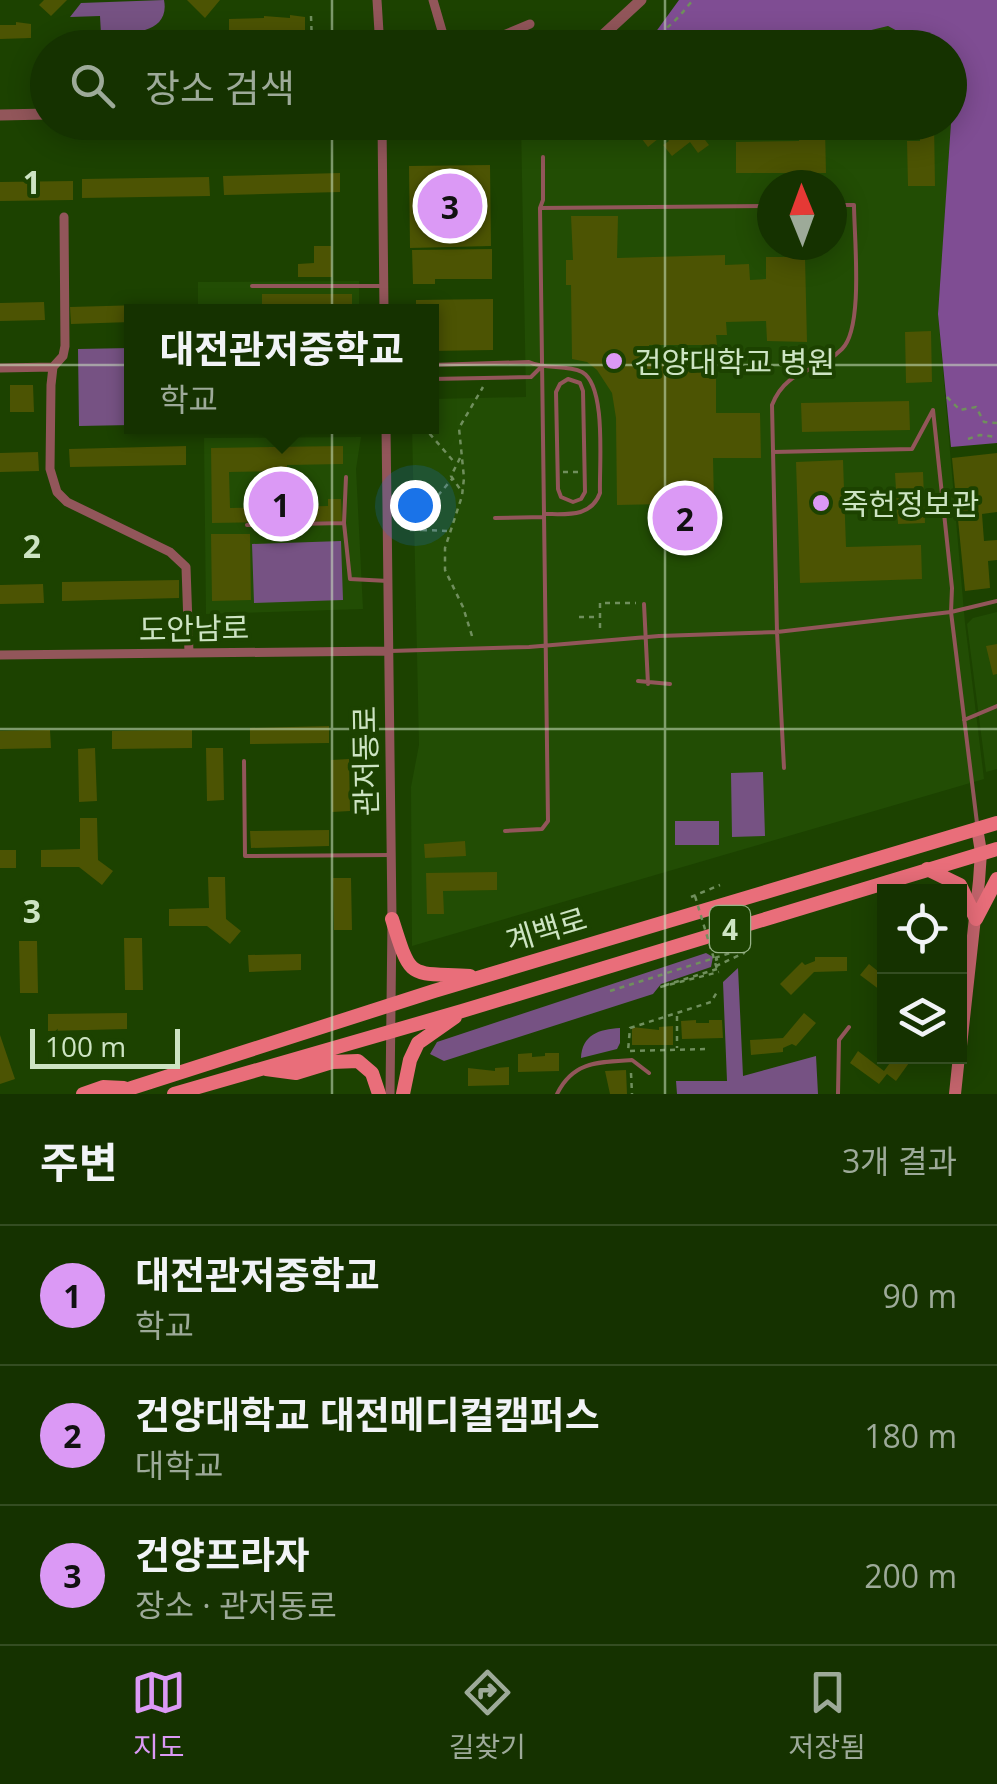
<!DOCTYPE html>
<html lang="ko">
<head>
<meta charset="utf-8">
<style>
	:root { --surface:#153200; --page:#1e3a0a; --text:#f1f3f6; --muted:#9daa99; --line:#344d22; --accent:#db99f5 }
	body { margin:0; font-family:"Open Sans","Noto Sans KR",sans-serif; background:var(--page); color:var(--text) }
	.controls { position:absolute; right:30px; bottom:30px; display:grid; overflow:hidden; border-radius:0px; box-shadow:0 5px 25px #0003 }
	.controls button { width:90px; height:90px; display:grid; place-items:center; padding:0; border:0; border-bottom:2px solid var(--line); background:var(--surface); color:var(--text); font:50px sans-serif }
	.compass { position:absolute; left:757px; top:170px; width:90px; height:90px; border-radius:50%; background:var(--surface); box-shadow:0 5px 25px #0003; rotate:359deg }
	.scale { position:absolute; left:30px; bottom:25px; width:150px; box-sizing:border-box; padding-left:10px; border:5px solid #cde4c3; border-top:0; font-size:28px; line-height:35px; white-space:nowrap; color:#cde4c3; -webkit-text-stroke:8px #1c4200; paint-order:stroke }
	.you { position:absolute; left:415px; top:505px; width:35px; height:35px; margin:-25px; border:8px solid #fff; border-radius:50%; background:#1a73e8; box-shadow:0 0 0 15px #1a73e833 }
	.badge { display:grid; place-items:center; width:65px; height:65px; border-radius:50%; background:var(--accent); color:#111; font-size:32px; font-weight:700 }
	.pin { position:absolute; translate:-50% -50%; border:5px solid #fff; box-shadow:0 2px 10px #0006 }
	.popup { position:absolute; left:124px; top:304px; width:315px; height:130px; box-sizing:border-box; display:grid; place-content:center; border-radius:0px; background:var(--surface); filter:drop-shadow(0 2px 8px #0005); font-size:32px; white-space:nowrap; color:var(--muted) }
	.popup b { font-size:38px; color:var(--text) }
	.popup::after { content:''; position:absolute; left:50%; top:100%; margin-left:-20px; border:20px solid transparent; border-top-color:var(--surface) }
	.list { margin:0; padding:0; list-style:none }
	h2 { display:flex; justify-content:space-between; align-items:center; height:130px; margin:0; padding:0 40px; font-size:42px }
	h2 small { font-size:32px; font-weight:400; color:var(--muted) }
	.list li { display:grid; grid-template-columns:65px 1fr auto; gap:30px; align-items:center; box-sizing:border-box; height:140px; padding:0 40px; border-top:2px solid var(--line) }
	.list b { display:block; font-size:38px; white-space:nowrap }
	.list p { margin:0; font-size:32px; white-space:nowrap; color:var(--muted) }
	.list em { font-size:32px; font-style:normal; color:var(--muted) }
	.icon { flex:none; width:55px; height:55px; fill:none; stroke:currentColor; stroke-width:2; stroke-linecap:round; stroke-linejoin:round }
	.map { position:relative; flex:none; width:997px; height:1094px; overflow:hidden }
	.search { position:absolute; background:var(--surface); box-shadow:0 5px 25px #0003; left:30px; right:30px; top:30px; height:110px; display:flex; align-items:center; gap:25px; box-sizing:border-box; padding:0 35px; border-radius:55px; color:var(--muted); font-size:38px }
	.sheet { height:550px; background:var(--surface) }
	nav { display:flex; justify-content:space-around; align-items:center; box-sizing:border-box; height:140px; border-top:2px solid var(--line); background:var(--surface); font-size:28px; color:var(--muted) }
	nav a { display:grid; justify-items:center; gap:5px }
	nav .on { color:var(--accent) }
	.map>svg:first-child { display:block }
</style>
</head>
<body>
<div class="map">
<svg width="997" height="1094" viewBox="0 0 997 1094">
	<rect width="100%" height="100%" fill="#1c4200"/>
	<path fill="#224d04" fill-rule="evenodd" d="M888,26L927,47L852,48L855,34Z
		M950,61L955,64L938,314L965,623L984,779L412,946L411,787L419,745L412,427L431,426V399L526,397L521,123L712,122L718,129L793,128L805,123L950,122ZM772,185H832V245H772Z
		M359,281V311H198V282Z
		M361,437L356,469L363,609L206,614L204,438Z
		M997,612V769L986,772L967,624L973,618Z"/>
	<path fill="#765283" d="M164,0C171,36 124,34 101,34L100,16L70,17L81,3Z
		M131,348V425L79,426L78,349Z
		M341,541L343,600L254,603L252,544Z
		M763,772L765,836L732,837L731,773Z
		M675,821H719V845H675Z
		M706,953L713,957L711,967L661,984L653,994L444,1061L430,1054L437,1042Z
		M738,968L743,1076L816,1056L818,1094H677L676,1081H727L723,982Z
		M620,1028V1043L617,1049L581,1058C582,1035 599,1029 620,1028Z"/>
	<path fill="#7f4d93" d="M679,0H997V443L951,447L938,314L955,64L950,61V48L927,47L888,26L855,34L852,47H650L647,44Z"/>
	<path fill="#4c5403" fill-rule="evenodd" d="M44,0H67L51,16L39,5Z
		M187,0H220L205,18Z
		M290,15L305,17V32L229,33V19L264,18V16L290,18Z
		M16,22L31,24V38L0,39V25H16Z
		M629,122H691L709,145L698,153L690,142L672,156L663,145L669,141L664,134L648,147Z
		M920,122H934L935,186H908L907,141H920Z
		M799,128H825L826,173H736V142L799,141Z
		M490,165L491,246L410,248L409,166Z
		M340,173V192L224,195L223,176Z
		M209,177L210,196L82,198V179Z
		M73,181V200L0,201V182Z
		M571,216H618L617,258L725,255V265L749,264L750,280L766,279V257H805L807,342L767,341L766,321L726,322L727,335H716L717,345H649V363L716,364V413H760L761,458H713L714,503L617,505L616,418L612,393L597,370L587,362L572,359L571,285H566V260H573Z
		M314,246H331L332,277H298V264L314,263Z
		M492,249V279H435V284H413L412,250Z
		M262,294H352V312H262Z
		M493,299V350L431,351V312H416V300Z
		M44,302L45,320L0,321V303Z
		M178,304L179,312H131V322L71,324L70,307Z
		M931,331L932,382L906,383L905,332Z
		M10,385H33L34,412H10Z
		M909,401L910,430L802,432L801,403Z
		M186,446V465L70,467L69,449Z
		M343,446V464L287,465L288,507L328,506V499H341L342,521L212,523L211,448ZM280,471L281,507L230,508L229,472Z
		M38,452L39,471L0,472V453Z
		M997,453V512L982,514L984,541L997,540V560L988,561L990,588L965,591L952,458Z
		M843,460L846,547L921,545L922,579L800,583L796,462Z
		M923,472L925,523L898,524L895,473Z
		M211,534H250L251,600L212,601Z
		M179,580V598L62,601V582Z
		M43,584L44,603L0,604V585Z
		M997,644V674L993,675L986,646Z
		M329,726V743L250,744V728Z
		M50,730L51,748L0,749V731Z
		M192,730V748L112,749V731Z
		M95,748L97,801L79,802L78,749Z
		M206,748H223L224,800L207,801Z
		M349,759L350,811L332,812L331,760Z
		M80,818H97L98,860L113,871L102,885L79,867H41V850L80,849Z
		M329,830V846L251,848L250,831Z
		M465,841L466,856L425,858L424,844Z
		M0,850H16V868H0Z
		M497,872V890L443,891L444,914H427L426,873Z
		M208,877H225L226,919L241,931L230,944L207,926H169V909L209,908Z
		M333,878H351L352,930H334Z
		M124,938H142L143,990H125Z
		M19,941H37L38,993H20Z
		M301,954V970L249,972L248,955Z
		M815,957H847V971L814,972L791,995L780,984L802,962L805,965L815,961Z
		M869,964L884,976V993L860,975Z
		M127,1013V1029L48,1031V1014Z
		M804,1013L816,1023L796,1046L792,1044L783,1048V1052L751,1055L750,1040L783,1038Z
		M696,1020V1023H709V1020H722L723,1038L682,1039L681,1021Z
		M673,1026V1045H632V1027L659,1030V1027Z
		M0,1035L15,1079L0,1084Z
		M858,1051L884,1071L895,1056H914L896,1081L887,1074L879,1084L850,1063Z
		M532,1053V1057L545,1056V1053H559V1071L518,1072V1054Z
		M509,1067V1085L468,1086V1068L495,1071V1068Z
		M626,1070L627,1094H610L605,1071Z"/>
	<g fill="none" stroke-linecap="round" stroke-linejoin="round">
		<path stroke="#708f5d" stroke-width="2.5" stroke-dasharray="5 5" stroke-linecap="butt" d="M311,16L312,45
			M640,40C666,34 676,20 693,0
			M947,397L960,410L976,407L984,422L997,423
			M423,426L455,463
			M968,439L980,435L997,437
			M460,458L451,476L460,489
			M563,472H580
			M410,530H421L429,506L452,479
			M422,530L449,531
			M579,617H598
			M600,628V603H636
			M472,636L463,607L445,570V548L462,496L464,478L459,428L483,387
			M691,897L720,885
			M715,960L718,959
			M717,969L660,987L719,972
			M610,991L743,949L744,953L716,966
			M677,1016V1048
			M705,1049L628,1051L630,1028L711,1002L717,992
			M631,1073L632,1094"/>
		<path stroke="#92565a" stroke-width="4" d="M540,208L772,206
			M252,286H384
			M431,365L529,362C546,370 566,364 582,372C607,386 599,466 600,493C591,518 566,514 544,514
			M431,379L531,377L540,368
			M568,379L580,383L583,391L585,492L581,499L573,502L561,497L558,489L556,392L560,384Z
			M933,410L952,588L951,612L977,823
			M359,426L386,427
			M773,452L912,449L933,410
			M495,518L544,517
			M344,523L346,477
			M247,525L344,523L350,579L388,581
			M644,604L648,684
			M390,651L529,647L659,636L777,632L951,612L997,601
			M638,681L670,684
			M964,720L997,706
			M244,761L245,856L391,855
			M784,768L777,632L772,405C787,367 817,374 842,349C864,328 854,236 854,205H832
			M505,831L542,829L548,821L540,208L543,200V157
			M557,1094C573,1061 599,1062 632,1060L649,1073
			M838,1094L839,1040L849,1027"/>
		<path stroke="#92565a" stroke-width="9" d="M377,0L380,48
			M433,0L447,48
			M472,48L530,24
			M382,122L384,312
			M64,217L65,346L63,356L53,367L51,385L50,469L57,492L67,502L170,552L186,567L189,653
			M0,368L53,367
			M386,426L392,919L390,1094
			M0,655L389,651"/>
		<path stroke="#92565a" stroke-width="11" d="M589,48L641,0
			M0,115L48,114"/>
		<path stroke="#c3646c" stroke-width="12" d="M960,1055L979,881L981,852L977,828
			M955,1094L959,1056"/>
		<path stroke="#e96e7a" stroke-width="14" d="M927,869L960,885L976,919
			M392,919C412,982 407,972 470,976
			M976,919L997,879
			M266,1069L296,1073L332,1062L358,1061L372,1073L379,1094
			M83,1094L103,1087L124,1088
			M113,1094L434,991L997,823
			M174,1094L462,1011L997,849
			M403,1094L410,1060L418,1043L455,1017"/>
		<path stroke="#708f5d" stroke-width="2.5" stroke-dasharray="5 5" stroke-linecap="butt" d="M695,896L717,969"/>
	</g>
	<path fill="none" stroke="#cde4c3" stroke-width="2.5" stroke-opacity="0.55" d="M332,0V48M665,0V48M332,122V1094M665,122V1094M0,365H997M0,729H997"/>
	<g fill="#db99f5" stroke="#1c4200" stroke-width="4">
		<circle cx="614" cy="361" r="10"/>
		<circle cx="821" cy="503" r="10"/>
	</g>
	<g text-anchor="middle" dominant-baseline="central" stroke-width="8" stroke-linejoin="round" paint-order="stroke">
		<rect fill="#1c4200" stroke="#98b388" stroke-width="2.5" x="710" y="906" width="40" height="46" rx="8"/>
		<g font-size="28" font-weight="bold" fill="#cde4c3">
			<text x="730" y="929">4</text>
		</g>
		<g font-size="30" fill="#cde4c3" stroke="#1c4200" text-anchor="start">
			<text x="634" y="361">건양대학교 병원</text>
			<text x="841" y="503">죽헌정보관</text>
		</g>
		<g font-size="30" fill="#cde4c3" stroke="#1c4200">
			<text transform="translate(194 628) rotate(-1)">도안남로</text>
			<text transform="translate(365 761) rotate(-91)">관저동로</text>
			<text transform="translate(546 929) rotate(-17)">계백로</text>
		</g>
	</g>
	<g font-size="32" text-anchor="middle" font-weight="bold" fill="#cde4c3" stroke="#1c4200" stroke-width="8" stroke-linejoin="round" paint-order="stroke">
		<text x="32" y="194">1</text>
		<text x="32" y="558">2</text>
		<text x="32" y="923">3</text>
	</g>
</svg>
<div class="controls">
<button><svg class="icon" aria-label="locate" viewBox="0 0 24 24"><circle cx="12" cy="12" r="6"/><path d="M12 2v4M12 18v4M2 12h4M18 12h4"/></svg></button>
<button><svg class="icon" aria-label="layers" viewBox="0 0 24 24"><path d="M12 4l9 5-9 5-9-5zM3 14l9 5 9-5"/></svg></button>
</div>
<svg class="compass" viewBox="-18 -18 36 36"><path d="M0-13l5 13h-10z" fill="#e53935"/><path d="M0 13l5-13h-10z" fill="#9daa99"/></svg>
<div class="scale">100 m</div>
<div class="you"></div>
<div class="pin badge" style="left:281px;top:504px">1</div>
<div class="popup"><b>대전관저중학교</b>학교</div>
<div class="pin badge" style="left:685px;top:518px">2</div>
<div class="pin badge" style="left:450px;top:206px">3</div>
<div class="search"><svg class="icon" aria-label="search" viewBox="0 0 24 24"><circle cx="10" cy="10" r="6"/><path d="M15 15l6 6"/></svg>장소 검색</div>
</div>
<section class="sheet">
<h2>주변<small>3개 결과</small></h2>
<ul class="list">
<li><span class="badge">1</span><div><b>대전관저중학교</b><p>학교</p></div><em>90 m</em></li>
<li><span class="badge">2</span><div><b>건양대학교 대전메디컬캠퍼스</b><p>대학교</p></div><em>180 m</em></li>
<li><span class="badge">3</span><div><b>건양프라자</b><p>장소 · 관저동로</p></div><em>200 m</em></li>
</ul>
</section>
<nav>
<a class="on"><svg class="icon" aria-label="map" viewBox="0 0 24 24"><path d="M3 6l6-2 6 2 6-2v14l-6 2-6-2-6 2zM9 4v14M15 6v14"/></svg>지도</a>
<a><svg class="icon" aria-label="directions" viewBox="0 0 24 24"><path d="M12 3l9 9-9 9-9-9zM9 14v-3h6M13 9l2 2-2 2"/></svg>길찾기</a>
<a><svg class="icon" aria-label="saved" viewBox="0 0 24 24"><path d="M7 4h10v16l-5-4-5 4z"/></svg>저장됨</a>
</nav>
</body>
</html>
